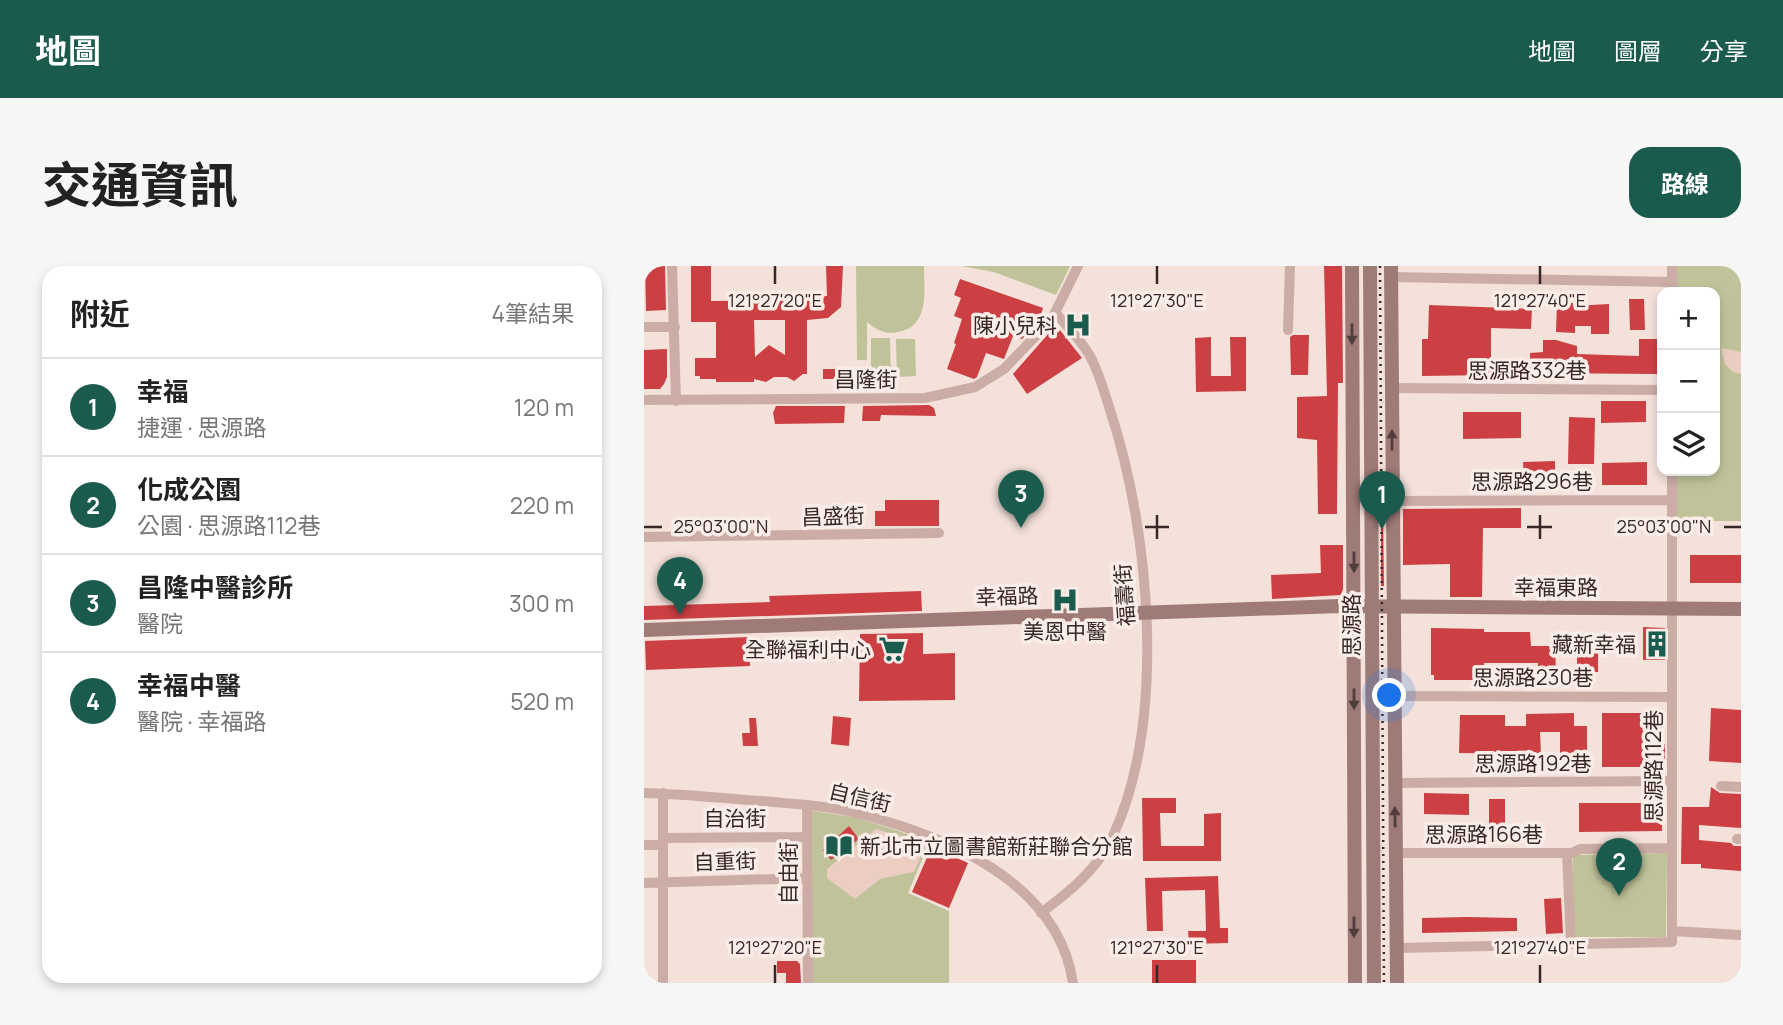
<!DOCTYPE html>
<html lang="zh-TW">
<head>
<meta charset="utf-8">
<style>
	:root { --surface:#fff; --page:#f6f6f6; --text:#222; --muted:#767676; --line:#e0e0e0; --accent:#1b5b4e }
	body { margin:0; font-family:Manrope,"Noto Sans TC",sans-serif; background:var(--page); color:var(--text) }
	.controls { position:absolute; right:21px; top:21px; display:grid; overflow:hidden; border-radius:14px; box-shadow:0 4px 10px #0003 }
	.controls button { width:63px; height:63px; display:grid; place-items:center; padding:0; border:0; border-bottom:2px solid var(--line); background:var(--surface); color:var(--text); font:35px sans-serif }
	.you { position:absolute; left:746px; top:430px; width:24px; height:24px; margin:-18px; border:5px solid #fff; border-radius:50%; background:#1a73e8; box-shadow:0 0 0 10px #1a73e833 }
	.badge { display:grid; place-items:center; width:46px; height:46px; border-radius:50%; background:var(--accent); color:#fff; font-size:23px; font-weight:700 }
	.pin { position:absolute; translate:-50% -58px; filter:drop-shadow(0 2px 4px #0008) }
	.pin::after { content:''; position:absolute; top:37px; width:24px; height:21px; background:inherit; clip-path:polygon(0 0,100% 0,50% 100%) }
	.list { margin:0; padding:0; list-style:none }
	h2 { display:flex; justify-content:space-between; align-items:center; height:91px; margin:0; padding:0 28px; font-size:30px }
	h2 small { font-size:23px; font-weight:400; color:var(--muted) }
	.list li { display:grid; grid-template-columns:46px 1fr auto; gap:21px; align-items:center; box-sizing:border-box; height:98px; padding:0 28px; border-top:2px solid var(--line) }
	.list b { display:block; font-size:26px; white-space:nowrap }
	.list p { margin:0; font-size:23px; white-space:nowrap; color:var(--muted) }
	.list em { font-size:23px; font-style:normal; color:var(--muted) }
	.icon { flex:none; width:38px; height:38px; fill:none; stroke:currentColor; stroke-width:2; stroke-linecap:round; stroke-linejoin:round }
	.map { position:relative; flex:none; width:1097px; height:717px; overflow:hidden; border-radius:21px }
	header { display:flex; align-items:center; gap:42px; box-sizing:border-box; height:98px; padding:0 35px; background:var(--accent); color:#fff }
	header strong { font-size:33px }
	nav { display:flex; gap:38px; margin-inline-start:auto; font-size:24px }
	.intro { display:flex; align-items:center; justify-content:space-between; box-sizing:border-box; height:168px; padding:0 42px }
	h1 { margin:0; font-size:49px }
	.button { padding:18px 32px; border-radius:21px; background:var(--accent); color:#fff; font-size:24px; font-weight:700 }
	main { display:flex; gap:42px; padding:0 42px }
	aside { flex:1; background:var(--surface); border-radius:21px; box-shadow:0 4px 10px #0003 }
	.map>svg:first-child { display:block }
</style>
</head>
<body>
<header>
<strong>地圖</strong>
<nav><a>地圖</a><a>圖層</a><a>分享</a></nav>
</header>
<div class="intro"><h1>交通資訊</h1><a class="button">路線</a></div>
<main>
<aside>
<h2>附近<small>4筆結果</small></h2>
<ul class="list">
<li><span class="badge">1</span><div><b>幸福</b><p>捷運 · 思源路</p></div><em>120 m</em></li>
<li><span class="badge">2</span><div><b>化成公園</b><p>公園 · 思源路112巷</p></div><em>220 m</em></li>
<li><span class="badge">3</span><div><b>昌隆中醫診所</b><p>醫院</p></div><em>300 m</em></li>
<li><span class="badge">4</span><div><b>幸福中醫</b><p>醫院 · 幸福路</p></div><em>520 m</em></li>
</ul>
</aside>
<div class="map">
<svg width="1097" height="717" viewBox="0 0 1097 717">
	<rect width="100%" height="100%" fill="#f3e1da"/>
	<path fill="#c0c39a" d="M212,0H280C280,24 286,61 254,66C242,69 232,64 223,56V94H213Z
		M317,0H426L412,29L350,6Z
		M1032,0H1097V255H1032V205H1071V26H1032Z
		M227,72H246L247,111H227Z
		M252,73H271L272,110L253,111Z
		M168,545L210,551L286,575L264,627L305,645V717H168Z
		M1023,587L1022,671H928L929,589Z"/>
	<path fill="#eccdc1" d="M1077,82L1097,86V108L1089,106L1081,98Z
		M232,563L282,578L270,606L236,613L211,633L183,612V603Z"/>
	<path fill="#cc4044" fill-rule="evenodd" d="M1,0H21L22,44L2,45Z
		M47,0H67V35L176,34L178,30H183L182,0H199L197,41L184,52L163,54V108H159L150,115L143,111H130L122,116L110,113V116H72V113H56V110H51V92H72V56H47ZM110,54H141V89L125,79L111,91Z
		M680,0H698L699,117H694L693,248H674L673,174L653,172V131L683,130Z
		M316,13L399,42L394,57L388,56L385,66L378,73L369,70L360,93L342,87L333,111L330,113L303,103L312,78L310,77L318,53L310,50L317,32L310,29Z
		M985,33H1000L1001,64H986Z
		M913,37H929V40L965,38V68H947V60H931V67L912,66Z
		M785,39L888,43L887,63L847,62V109L778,110V73H784Z
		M412,59L438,92L383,128L369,108Z
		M649,69H665L664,109H647L646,71Z
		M567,71V110H587L586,71H602V125L552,126L551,72Z
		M995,73H1015V108L886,107V87L899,86V74H912L933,80V88L995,90Z
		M23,83V111L20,118L16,123H0V84Z
		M179,103H208V113H179Z
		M957,135H1002V156L957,157Z
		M285,139L290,142L292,150L237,149L236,155H218L219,140Z
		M132,140H201L200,157L131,158L129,147Z
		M819,146H877V172L819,173Z
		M925,151L951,152L950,198H924Z
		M911,195V214L880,215L879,196Z
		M1003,196V219H958V197Z
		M241,234H295V260H231V245H241Z
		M877,242V262H839L838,331H806V298L759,299V243Z
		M737,244H739L740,320H737Z
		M676,279H699V323L697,329L628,333L627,309L677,307Z
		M1046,289H1097V317H1046Z
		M277,325L278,345L0,354V340L126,336L125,330Z
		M999,361L1021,362V394H999Z
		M787,362L840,363V366H886L887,380H911L912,406L894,407V397H840V414H790V409H787Z
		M279,367V388L311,387V434L215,435L216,368Z
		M105,371L106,400L2,404L1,375Z
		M954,373V406H933V374Z
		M1067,442L1097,444V497L1065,495Z
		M930,447V460H943V487H916V466H896L897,488L815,487L816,449H861V460H882V448Z
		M958,447H1002L1001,478H1021V497H1001V501H958Z
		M189,450L207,452L205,480L187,478Z
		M105,452H112L114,480H99L98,467H106Z
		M1067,521L1076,527L1097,528V562L1055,559V574L1087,577L1090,580H1097V605L1057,602V598H1037L1038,541H1065Z
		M780,527L825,528V549L780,548Z
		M498,532H532V547H516L517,580H560V548L577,547V595H499Z
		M845,533H861V569H845Z
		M935,537H1018V565L935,566Z
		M205,560L215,573L187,594L179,584Z
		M288,580L324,597L305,642L268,626Z
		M574,610L576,662H584V677L545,678L544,665H562L561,624L518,625L519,665H503L501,612Z
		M917,632L919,667L902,668L900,633Z
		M822,651L873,652V665L778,667V652Z
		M508,694H552V717H508Z
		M133,695H153L156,698L157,717H142V707H133Z"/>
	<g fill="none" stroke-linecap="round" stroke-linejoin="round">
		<path stroke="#ccada6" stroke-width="10" d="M28,0L32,135
			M747,11L1028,16
			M1028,26V0
			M0,61H31
			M644,64L646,0
			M748,122L1018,124
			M0,134L281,132L331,121L360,103L408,53L434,0
			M748,235L1028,234
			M0,271L295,267
			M750,430L1028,431
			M751,517L1028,515
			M1077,520L1097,521
			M0,527C39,528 78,532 117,535C148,538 181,539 212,547C300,569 414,615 429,717
			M19,527V717
			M163,539L164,717
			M19,572L163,571
			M1093,573H1097
			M0,579H19
			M752,587H928L936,583L1028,582
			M923,587L927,678
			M0,617L163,612
			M397,647C425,626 454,603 469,570C523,452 506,268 467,147C461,129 456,109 447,92C439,76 423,61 411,46
			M1028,665L1097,669
			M753,682L1028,676V205"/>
		<path stroke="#9f7b77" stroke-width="14" d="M708,0L711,717
			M726,0L730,717
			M747,0L753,717
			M0,364L696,340L1097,343"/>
		<path stroke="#372827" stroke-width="2.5" stroke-dasharray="2 5" stroke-linecap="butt" d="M736,0L740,717"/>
	</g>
	<defs><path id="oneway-solid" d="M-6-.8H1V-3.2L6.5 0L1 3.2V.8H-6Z" transform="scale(1.75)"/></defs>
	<g fill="#513d3b">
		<use href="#oneway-solid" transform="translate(708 68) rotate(90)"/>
		<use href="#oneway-solid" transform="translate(748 174) rotate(-90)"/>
		<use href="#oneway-solid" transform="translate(710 296) rotate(90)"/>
		<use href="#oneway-solid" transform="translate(710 433) rotate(90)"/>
		<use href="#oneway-solid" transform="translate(751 551) rotate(-91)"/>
		<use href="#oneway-solid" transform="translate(710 661) rotate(90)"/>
	</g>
	<path fill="none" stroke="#372827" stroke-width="2.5" d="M131,0V18M513,0V18M896,0V18M513,249V273M896,249V273M0,261H18M501,261H525M883,261H908M1080,261H1097M131,699V717M513,699V717M896,699V717"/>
	<defs>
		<g id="hospital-bare" transform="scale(2.1)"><path d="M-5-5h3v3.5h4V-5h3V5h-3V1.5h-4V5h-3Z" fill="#1b5b4e" stroke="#faece7" stroke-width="2.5" paint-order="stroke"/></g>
		<g id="building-bare" transform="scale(2.1)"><path d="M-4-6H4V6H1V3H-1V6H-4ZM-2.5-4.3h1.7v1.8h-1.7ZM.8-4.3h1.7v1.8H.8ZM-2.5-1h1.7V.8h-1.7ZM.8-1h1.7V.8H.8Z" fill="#1b5b4e" stroke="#faece7" stroke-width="2.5" paint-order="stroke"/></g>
		<g id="supermarket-bare" transform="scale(2.1)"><path d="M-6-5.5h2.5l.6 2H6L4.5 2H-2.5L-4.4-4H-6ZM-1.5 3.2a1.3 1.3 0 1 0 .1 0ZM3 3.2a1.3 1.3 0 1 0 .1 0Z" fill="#1b5b4e" stroke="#faece7" stroke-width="2.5" paint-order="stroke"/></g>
		<g id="library-bare" transform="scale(2.1)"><path d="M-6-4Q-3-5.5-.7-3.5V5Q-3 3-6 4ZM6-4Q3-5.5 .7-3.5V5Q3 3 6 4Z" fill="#1b5b4e" stroke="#faece7" stroke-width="2.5" paint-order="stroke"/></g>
	</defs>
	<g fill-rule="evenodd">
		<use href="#hospital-bare" x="434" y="59"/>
		<use href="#hospital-bare" x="421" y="334"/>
		<use href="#building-bare" x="1013" y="378"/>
		<use href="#supermarket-bare" x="248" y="383"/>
		<use href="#library-bare" x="195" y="580"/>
	</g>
	<g text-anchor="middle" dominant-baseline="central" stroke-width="7" stroke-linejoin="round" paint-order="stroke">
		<g font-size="21" fill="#372827" stroke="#faece7" text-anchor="end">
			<text x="413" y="59">陳小兒科</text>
			<text x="421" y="365" text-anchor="middle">美恩中醫</text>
			<text x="992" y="378">藏新幸福</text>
			<text x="227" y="383">全聯福利中心</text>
			<text x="216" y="580" text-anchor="start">新北市立圖書館新莊聯合分館</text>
		</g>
		<g font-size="21" fill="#372827" stroke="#faece7">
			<text x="883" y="104">思源路332巷</text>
			<text x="222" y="113">昌隆街</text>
			<text x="888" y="215">思源路296巷</text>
			<text transform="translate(189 250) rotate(-2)">昌盛街</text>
			<text x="912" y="321">幸福東路</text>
			<text transform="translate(480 329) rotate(-94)">福壽街</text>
			<text transform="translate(363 330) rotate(-2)">幸福路</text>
			<text transform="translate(707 359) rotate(-90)">思源路</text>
			<text x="889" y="411">思源路230巷</text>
			<text x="889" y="497">思源路192巷</text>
			<text transform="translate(1009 500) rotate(-90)">思源路112巷</text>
			<text transform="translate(216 531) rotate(13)">自信街</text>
			<text x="91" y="552">自治街</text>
			<text x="840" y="568">思源路166巷</text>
			<text transform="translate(81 595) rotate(-2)">自重街</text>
			<text transform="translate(144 607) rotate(-90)">自由街</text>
		</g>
	</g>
	<g font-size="18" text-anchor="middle" fill="#372827" stroke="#faece7" stroke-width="7" stroke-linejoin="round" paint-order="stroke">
		<text x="131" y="41">121°27'20"E</text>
		<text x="513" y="41">121°27'30"E</text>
		<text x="896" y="41">121°27'40"E</text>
		<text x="77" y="267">25°03'00"N</text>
		<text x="1020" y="267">25°03'00"N</text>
		<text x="131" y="688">121°27'20"E</text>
		<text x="513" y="688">121°27'30"E</text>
		<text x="896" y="688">121°27'40"E</text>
	</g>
</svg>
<div class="controls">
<button>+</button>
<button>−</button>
<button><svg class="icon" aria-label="layers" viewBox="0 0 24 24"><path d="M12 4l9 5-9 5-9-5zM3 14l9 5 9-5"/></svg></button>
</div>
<div class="you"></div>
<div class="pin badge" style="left:738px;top:263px">1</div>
<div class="pin badge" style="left:975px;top:630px">2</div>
<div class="pin badge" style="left:377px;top:262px">3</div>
<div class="pin badge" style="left:36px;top:349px">4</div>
</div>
</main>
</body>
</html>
